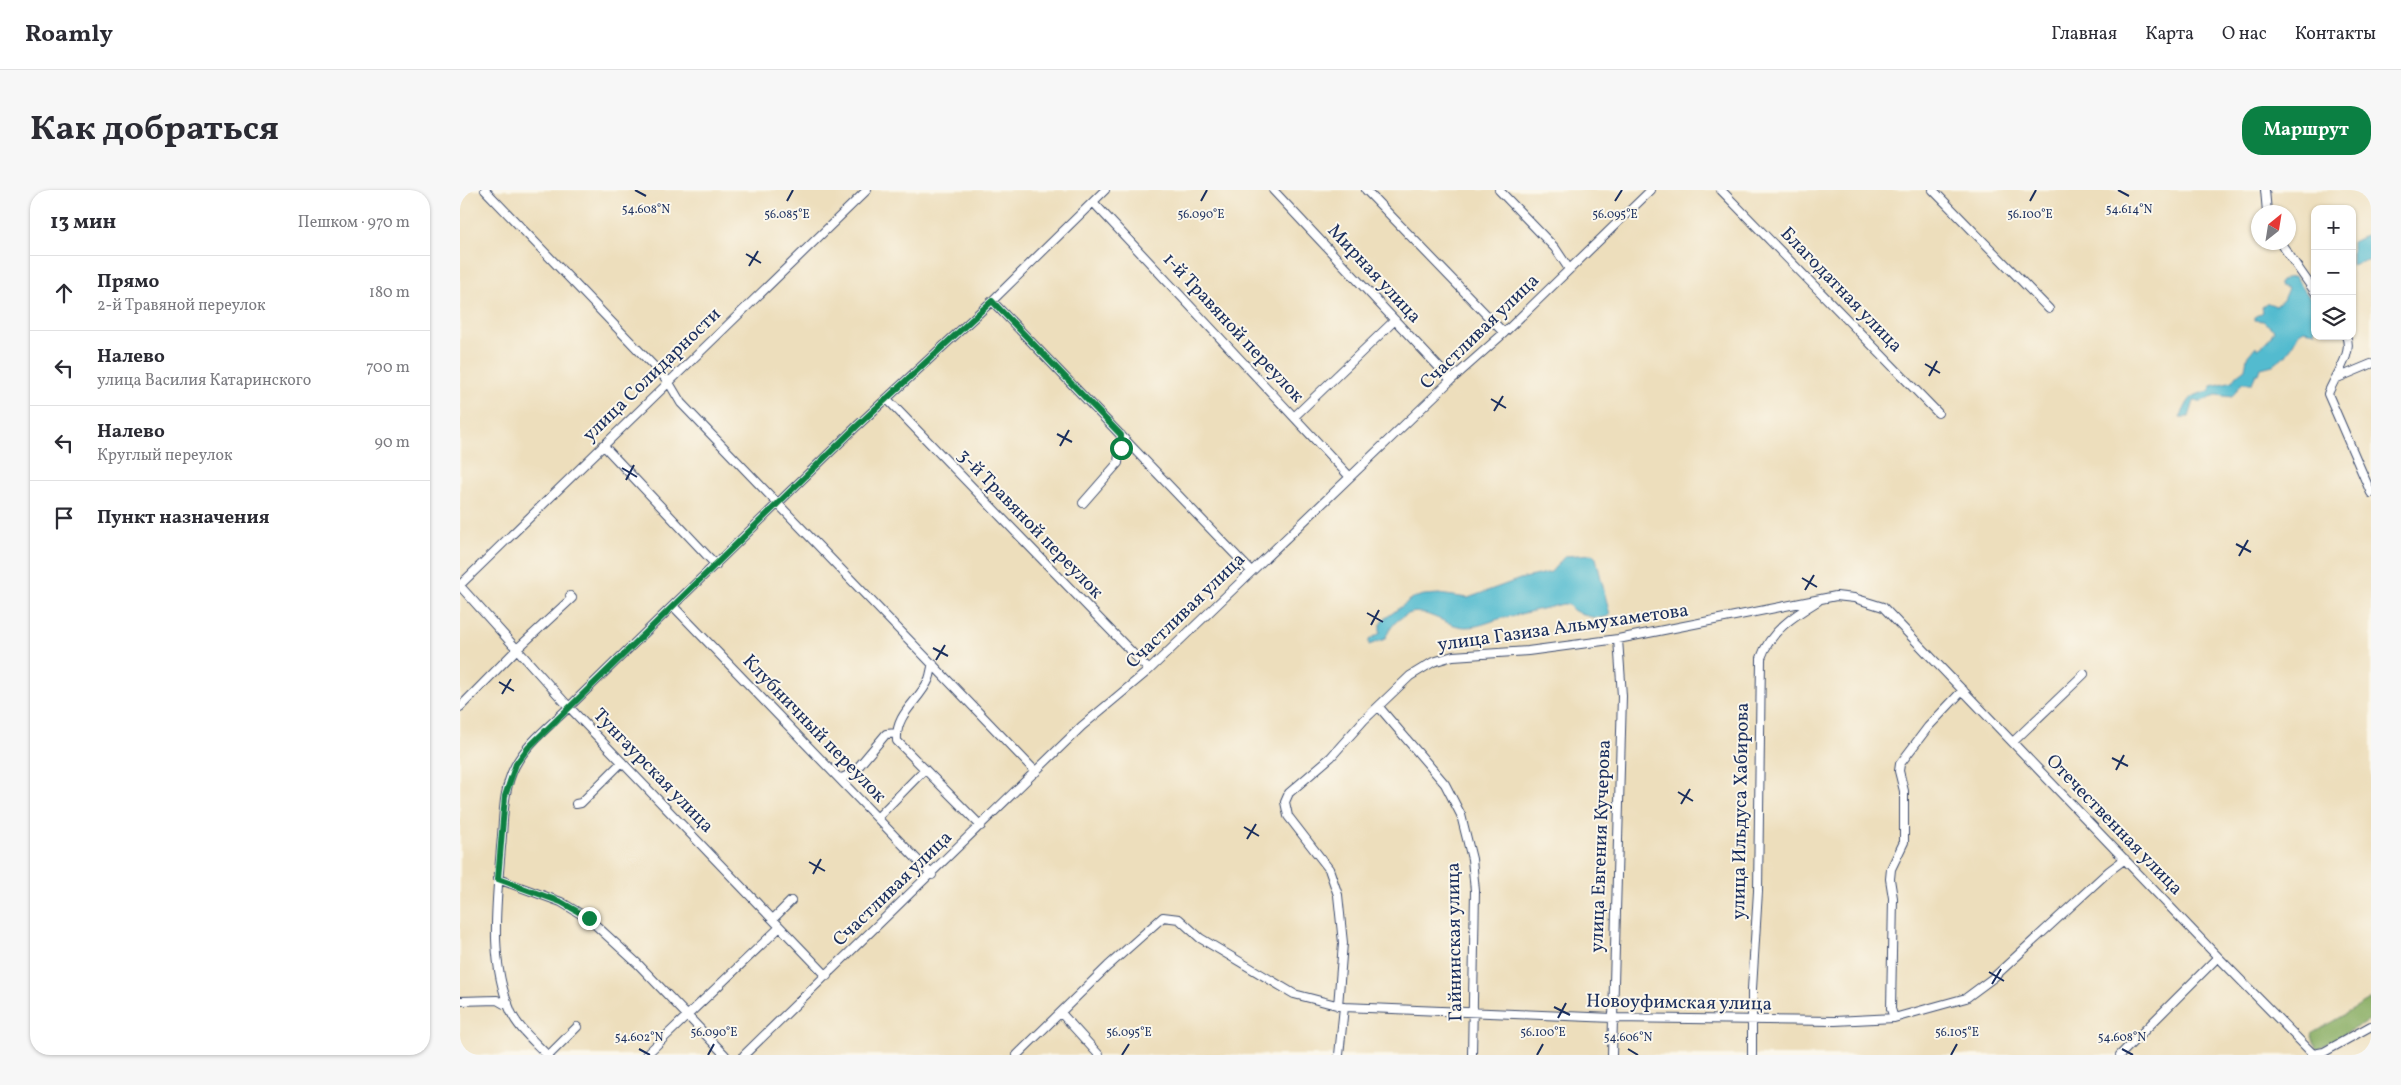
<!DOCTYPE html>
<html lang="ru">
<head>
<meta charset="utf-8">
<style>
	:root { --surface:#fff; --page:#f7f7f7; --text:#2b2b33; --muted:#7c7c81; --line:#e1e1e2; --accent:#0b8043 }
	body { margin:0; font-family:Vollkorn,serif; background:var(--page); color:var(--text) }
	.controls { position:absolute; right:15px; top:15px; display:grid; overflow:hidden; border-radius:10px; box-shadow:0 1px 4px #0004 }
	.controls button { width:45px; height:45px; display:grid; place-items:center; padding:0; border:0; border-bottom:1px solid var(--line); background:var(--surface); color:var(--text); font:25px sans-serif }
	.compass { position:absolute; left:1791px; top:15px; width:45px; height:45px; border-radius:50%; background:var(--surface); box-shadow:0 1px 4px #0004; rotate:30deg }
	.stop { position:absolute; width:15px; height:15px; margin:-11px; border:4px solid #0b8043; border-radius:50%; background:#fff }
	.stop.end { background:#0b8043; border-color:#fff; box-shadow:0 1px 5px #0008 }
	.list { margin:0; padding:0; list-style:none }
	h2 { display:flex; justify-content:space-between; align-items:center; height:65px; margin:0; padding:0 20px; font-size:21px }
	h2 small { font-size:16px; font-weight:400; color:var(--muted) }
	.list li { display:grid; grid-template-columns:32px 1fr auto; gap:15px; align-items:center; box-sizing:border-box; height:75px; padding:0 20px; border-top:1px solid var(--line) }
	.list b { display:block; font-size:19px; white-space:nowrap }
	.list p { margin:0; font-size:16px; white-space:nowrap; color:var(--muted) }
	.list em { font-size:16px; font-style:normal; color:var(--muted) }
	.icon { flex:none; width:28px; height:28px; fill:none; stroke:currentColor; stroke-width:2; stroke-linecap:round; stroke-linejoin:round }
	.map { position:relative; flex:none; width:1911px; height:865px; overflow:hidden; border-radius:20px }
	header { display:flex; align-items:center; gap:30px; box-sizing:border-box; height:70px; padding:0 25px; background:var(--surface); border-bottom:1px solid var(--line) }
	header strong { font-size:24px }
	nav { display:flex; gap:28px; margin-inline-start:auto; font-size:18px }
	.intro { display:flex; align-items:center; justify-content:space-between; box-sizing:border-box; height:120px; padding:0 30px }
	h1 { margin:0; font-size:35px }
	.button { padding:12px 22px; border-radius:20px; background:var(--accent); color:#fff; font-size:18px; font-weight:700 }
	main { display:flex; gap:30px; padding:0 30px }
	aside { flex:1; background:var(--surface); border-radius:20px; box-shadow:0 1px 4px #0004 }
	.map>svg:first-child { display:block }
</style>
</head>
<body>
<header>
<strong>Roamly</strong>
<nav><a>Главная</a><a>Карта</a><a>О нас</a><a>Контакты</a></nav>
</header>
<div class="intro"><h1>Как добраться</h1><a class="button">Маршрут</a></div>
<main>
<aside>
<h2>13 мин<small>Пешком · 970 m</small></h2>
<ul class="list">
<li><svg class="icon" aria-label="ahead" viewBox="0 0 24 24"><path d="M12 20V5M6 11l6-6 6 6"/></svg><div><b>Прямо</b><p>2-й Травяной переулок</p></div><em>180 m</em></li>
<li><svg class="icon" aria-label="left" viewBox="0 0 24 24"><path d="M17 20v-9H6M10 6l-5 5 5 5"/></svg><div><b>Налево</b><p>улица Василия Катаринского</p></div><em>700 m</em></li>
<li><svg class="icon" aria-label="left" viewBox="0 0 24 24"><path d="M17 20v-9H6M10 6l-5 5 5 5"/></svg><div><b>Налево</b><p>Круглый переулок</p></div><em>90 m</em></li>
<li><svg class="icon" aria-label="arrive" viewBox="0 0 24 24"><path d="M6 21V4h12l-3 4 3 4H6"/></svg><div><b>Пункт назначения</b></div></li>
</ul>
</aside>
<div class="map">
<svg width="1911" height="865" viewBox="0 0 1911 865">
	<rect width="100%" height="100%" fill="#fbf7ec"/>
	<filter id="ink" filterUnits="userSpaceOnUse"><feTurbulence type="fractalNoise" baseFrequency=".02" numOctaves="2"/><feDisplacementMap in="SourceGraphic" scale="10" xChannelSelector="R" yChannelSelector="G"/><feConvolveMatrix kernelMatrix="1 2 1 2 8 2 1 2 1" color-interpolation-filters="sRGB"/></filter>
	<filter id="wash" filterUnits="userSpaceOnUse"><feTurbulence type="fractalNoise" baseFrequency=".0096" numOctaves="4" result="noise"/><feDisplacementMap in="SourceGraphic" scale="20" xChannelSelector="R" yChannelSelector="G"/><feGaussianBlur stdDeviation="1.12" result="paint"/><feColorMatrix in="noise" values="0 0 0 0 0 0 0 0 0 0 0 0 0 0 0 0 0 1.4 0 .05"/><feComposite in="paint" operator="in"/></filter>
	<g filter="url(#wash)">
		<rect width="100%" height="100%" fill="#eddebc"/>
		<path fill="#86ac61" stroke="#506e60" d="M1911,809V829L1857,859L1851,844Z"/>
		<path fill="#52bbcf" stroke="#367596" d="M1911,43V69L1892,75V52Z
			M1835,87L1855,115V142L1844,140L1839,143L1826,166H1824L1813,175L1801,178L1799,184H1796L1792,193H1782L1772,207L1756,205L1742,211H1734L1729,227H1720C1730,209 1728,206 1749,201L1752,196L1773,191L1777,185L1785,179L1787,167L1796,156L1797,159C1804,157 1811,147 1814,140L1803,131L1794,130V127L1803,122L1802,117L1808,113L1816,116L1823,110L1828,98L1820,96V92L1826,88Z
			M1132,364L1136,368L1150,425C1141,431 1123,426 1113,420C1109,416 1109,414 1103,414C1083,419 1063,423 1043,428C1030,431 1020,437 1006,437C988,437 967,419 951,423C938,427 930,437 925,449L909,455V450L920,443V435L923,430L953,408L964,405L979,404L1008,408L1060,389L1091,382L1105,366Z"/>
	</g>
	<g filter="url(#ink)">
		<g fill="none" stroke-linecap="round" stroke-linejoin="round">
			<g stroke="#3a496c" stroke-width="10">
				<path id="minor" d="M25,0L208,191L221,213L576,582
					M813,0L991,190
					M906,0L1044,143
					M1039,0L1095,58L1109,79
					M1261,0L1478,223
					M1473,0L1589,119
					M1805,0L1807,22
					M633,12L890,287
					M1820,52L1855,102
					M532,111L791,381
					M1886,146C1894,164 1874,187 1868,204L1911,303
					M1875,189L1911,174
					M428,210L689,480
					M834,227L935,130
					M143,255L256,375
					M623,313L658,273L661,245
					M0,395L407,0
					M0,396L109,517L367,786
					M214,417L472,685
					M473,474C471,479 471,484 469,489C459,512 435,523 437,551L521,636
					M0,517L56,460L112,408L110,406
					M919,517L985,594L1001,625L1012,669L1015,701L1012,865
					M1553,552L1624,484
					M378,587L382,588L394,582L426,544L437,543
					M116,614L121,613L162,572
					M417,628L465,579
					M38,689L101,712L129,729L178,774L265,865
					M313,729L331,711
					M0,811L37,810L44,814L48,813
					M878,816L883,753L878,705L869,679L828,626L825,612L829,603L871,567L904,530L950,486L973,472L993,466L1068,461L1158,449L1376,406L1394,408L1423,417L1758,767L1853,864L1864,862L1911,836
					M601,823L639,865
					M1434,828L1431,819L1433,708L1430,689L1431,679L1444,652V601L1439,581L1440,574L1468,537L1503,500
					M87,865C75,852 58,838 51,822C28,769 37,712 41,657C44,630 42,601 55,576C67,553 91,535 109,517L397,236L532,111L645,0
					M89,865L117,837
					M186,865L320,737
					M284,865L622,536L689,480L991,190L1044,143L1191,0
					M557,865L648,776L703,727L719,729L740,748L834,804L884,817L1153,828L1375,831L1434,828L1506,808L1533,788L1649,681L1665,669
					M879,865L884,817
					M1152,865L1162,506L1158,449
					M1292,865V799L1298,701L1301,468C1310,441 1335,425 1358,411
					M1660,865L1758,767"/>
			</g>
			<use href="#minor" stroke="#fff" stroke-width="8"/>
		</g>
	</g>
	<g fill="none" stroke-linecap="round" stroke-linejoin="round" filter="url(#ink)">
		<path stroke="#0b8043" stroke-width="6" d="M129,728L101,712L38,689L45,606L56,574L68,558L397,236L532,111L661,245V258"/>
	</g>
	<path fill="none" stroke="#1b2f5e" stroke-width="2" d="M175,0L186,6M1658,0L1669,6M327,11L333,0M741,11L747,0M1155,11L1162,0M1570,11L1576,0M286,64L301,73M289,76L298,61M1465,174L1480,183M1469,186L1477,171M1031,209L1046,218M1034,221L1043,206M597,244L612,252M600,256L609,240M162,278L177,287M166,290L174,275M1776,354L1791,362M1779,366L1788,350M1342,388L1357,397M1345,400L1354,385M907,423L923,432M911,435L919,420M473,458L488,466M476,470L485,455M39,492L54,501M42,504L51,489M1652,568L1668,576M1656,580L1664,565M1218,602L1233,611M1221,614L1230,599M784,637L799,646M787,649L796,634M349,672L365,681M353,684L361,669M1529,782L1544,791M1532,794L1541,779M1094,817L1110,825M1098,828L1106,813M179,859L190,865M1168,859L1178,865M1662,859L1673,865M248,865L254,854M662,865L669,854M1077,865L1083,854M1491,865L1497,854"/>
	<g text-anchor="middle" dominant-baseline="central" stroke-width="4" stroke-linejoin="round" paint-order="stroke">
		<g font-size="19" fill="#1b2f5e" stroke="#fbf7ec">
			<text transform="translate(914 84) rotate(47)">Мирная улица</text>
			<text transform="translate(1381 100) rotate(46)">Благодатная улица</text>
			<text transform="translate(773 138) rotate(47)">1-й Травяной переулок</text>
			<text transform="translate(1020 142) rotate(-44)">Счастливая улица</text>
			<text transform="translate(192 185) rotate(-44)">улица Солидарности</text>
			<text transform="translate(570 334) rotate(46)">3-й Травяной переулок</text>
			<text transform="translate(726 421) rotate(-44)">Счастливая улица</text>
			<text transform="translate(1103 438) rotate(-8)">улица Газиза Альмухаметова</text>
			<text transform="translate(354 539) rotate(46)">Клубничный переулок</text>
			<text transform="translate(193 581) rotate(46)">Тунгаурская улица</text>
			<text transform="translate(1281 621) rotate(-89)">улица Ильдуса Хабирова</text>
			<text transform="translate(1654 635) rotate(46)">Отечественная улица</text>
			<text transform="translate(1141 656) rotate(-88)">улица Евгения Кучерова</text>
			<text transform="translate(433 699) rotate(-44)">Счастливая улица</text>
			<text transform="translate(995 752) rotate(-91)">Гайнинская улица</text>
			<text transform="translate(1219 813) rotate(1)">Новоуфимская улица</text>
		</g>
	</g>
	<g font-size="12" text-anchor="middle" fill="#1b2f5e" stroke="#fbf7ec" stroke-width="4" stroke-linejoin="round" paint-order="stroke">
		<text x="186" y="23">54.608°N</text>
		<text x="1669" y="23">54.614°N</text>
		<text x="327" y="28">56.085°E</text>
		<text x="741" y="28">56.090°E</text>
		<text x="1155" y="28">56.095°E</text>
		<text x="1570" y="28">56.100°E</text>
		<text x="254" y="846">56.090°E</text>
		<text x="669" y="846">56.095°E</text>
		<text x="1083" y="846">56.100°E</text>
		<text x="1497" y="846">56.105°E</text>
		<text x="179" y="851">54.602°N</text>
		<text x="1168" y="851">54.606°N</text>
		<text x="1662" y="851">54.608°N</text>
	</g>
</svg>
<div class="controls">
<button>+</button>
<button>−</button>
<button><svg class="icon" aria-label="layers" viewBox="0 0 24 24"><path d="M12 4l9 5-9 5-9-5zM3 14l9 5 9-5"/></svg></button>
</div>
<svg class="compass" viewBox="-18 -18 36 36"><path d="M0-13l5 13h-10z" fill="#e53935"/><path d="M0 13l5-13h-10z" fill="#7c7c81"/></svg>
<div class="stop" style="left:661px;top:258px"></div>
<div class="stop end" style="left:129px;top:728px"></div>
</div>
</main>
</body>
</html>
